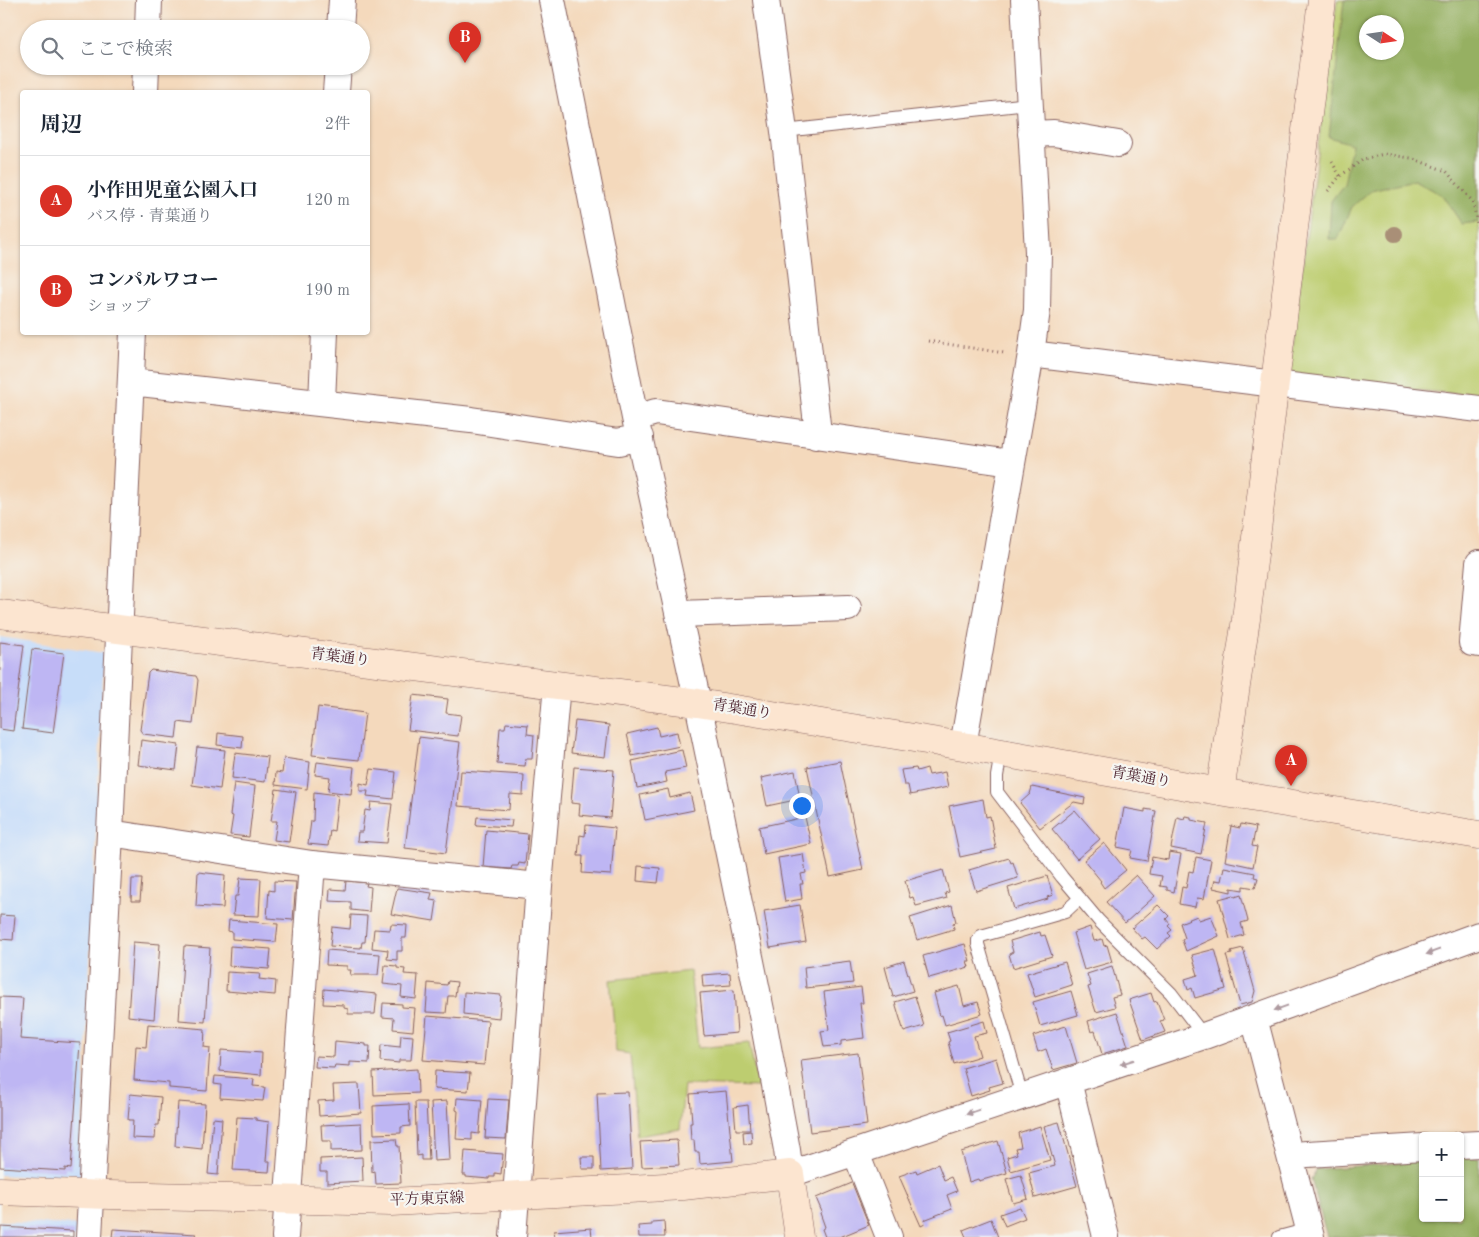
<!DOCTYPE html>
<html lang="ja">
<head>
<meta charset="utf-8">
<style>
	:root { --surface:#fff; --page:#f6f6f7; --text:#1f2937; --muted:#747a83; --line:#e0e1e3; --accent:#d93025 }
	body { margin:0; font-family:"Old Standard TT","Noto Serif JP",serif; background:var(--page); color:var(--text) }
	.controls { position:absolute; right:15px; bottom:15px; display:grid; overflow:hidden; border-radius:5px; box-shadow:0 1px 4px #0004 }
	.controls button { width:45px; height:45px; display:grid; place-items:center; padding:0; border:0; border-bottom:1px solid var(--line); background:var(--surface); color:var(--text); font:25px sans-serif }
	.compass { position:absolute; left:1359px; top:15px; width:45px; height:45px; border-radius:50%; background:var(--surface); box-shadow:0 1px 4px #0004; rotate:102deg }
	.you { position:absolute; left:801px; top:805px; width:18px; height:18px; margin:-12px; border:4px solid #fff; border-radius:50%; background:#1a73e8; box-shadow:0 0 0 8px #1a73e833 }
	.badge { display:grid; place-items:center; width:32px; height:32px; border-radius:50%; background:var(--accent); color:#fff; font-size:16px; font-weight:700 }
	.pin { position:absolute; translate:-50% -41px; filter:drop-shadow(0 1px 2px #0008) }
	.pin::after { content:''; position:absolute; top:26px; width:18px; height:15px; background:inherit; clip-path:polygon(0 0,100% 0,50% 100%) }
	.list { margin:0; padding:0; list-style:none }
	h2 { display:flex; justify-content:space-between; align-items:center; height:65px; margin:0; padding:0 20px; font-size:21px }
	h2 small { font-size:16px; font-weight:400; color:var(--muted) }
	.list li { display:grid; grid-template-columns:32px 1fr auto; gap:15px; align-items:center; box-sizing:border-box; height:90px; padding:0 20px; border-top:1px solid var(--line) }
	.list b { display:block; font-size:19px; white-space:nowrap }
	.list p { margin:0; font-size:16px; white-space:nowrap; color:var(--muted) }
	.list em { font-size:16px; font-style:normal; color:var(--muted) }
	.icon { flex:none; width:28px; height:28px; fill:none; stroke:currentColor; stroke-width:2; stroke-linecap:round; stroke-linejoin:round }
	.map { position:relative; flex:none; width:1479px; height:1237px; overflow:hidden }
	.search { position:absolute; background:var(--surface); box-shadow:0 1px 4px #0004; left:20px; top:20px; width:350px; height:55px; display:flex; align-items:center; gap:12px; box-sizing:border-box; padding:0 18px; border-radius:28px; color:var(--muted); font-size:19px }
	.panel { position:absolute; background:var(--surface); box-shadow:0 1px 4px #0004; left:20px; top:90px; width:350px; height:245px; border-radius:5px }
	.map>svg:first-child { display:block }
</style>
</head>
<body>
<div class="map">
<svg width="1479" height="1237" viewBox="0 0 1479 1237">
	<rect width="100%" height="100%" fill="#f6f6f2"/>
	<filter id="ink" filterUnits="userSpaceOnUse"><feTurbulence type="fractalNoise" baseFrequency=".02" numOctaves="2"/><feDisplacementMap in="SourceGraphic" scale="10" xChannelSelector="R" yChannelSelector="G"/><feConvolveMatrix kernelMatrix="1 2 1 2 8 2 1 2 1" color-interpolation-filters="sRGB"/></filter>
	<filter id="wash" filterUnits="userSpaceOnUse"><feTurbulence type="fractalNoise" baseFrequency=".0096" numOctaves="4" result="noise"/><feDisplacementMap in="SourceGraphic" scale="20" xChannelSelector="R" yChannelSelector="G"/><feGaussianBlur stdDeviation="1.12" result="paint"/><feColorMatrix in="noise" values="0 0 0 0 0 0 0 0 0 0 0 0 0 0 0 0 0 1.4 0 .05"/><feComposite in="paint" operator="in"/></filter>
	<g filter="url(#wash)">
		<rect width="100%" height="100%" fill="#f4d9bc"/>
		<path fill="#c7ddf9" d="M0,637L104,653L80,1179L0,1175Z
			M0,1221L78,1225L77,1237H0Z"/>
		<path fill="#bdcd6f" stroke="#84764d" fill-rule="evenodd" d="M1337,0H1479V396L1297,379L1289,370ZM1366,22H1396V52H1366Z
			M690,971L698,1048L749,1043L758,1087L684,1085L680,1129L637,1136L630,1054L616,1052L610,980Z"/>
		<path fill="#96b062" stroke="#706846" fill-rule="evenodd" d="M1344,0H1479V222L1462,224L1442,195L1414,180L1371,190L1352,207L1338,239H1329L1331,201L1344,184L1352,144L1329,137ZM1366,22H1396V52H1366Z
			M1479,1157V1237H1327L1311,1179L1317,1169L1423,1161V1218H1460V1158Z"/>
		<g id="blocks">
			<path fill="#beb6f3" d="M0,642L24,645L13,731L0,729Z
				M32,649L64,653L53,733L22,729Z
				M151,670L196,676L198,680L193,724L178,722L176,738L143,734L140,730L148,673Z
				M413,695L448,699L446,713L461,715L458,736L408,730Z
				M318,707L365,713L359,760L312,755Z
				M575,721L609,725L605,757L571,753Z
				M506,723L528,725L527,734L534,735L532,759H526L525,766L497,764L500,728H505Z
				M657,727L659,736L677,732L680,746L632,756L627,734Z
				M218,733L243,736L242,748L217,745Z
				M419,737L460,742L446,853L405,848Z
				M141,740L179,745L176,770L138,765Z
				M197,747L225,750L220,789L192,785Z
				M682,750L686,768L665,772L667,782L637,788L632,761Z
				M235,753L268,757L265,782L232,778Z
				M284,758L310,762L307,789L275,785L276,772L282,773Z
				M840,761L863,870L830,877L807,767Z
				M317,762L354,767L351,794L328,791L330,777L315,775Z
				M574,767L614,770L610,818L579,815L580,804L571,803Z
				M916,768L917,771L927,768L929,775L945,772L948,787L910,795L908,785H904L901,770Z
				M371,769L396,772L393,799L367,796L368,791H360V783L368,785Z
				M461,771L524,775L523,795L510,794L509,810L458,806Z
				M795,771L800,799L767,806L761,778Z
				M234,783L255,786L249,837L230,835L233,816L230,815Z
				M1032,787L1085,798L1084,804L1074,802L1040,828L1020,803L1030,794Z
				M276,789L296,792L289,842L274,840L277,821H271Z
				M668,789L670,798L690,793L694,810L645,820L640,795Z
				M314,792L338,795L334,831L330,830L328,846L308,844L311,821H313Z
				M983,799L986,817L990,816L996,849L960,857L949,806Z
				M371,802L392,804L387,843L357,841L358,832H362L365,810L370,811Z
				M1124,808L1145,812V809L1156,811L1147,861L1130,858L1132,850L1117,847Z
				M1075,810L1100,839L1077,859L1052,829Z
				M1185,816L1191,817V820L1207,823L1201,854L1171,848L1177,817L1184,819Z
				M477,817L512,820L511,827L476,825Z
				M805,817L811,844L764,854L759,827Z
				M1241,824L1256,827L1252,846L1257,847L1253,867L1225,861L1231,826L1240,828Z
				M586,825L615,828L611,875L582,873L583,856H578L580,835L585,836Z
				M486,830L528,834L525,864L519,863L518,866H512L511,869L483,867Z
				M1104,843L1126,870L1104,888L1100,882L1101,881L1084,860Z
				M1169,852L1181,854L1174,892L1167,890V887L1160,886L1162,876L1149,874L1152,857L1168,860Z
				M803,854L806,873L801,874L803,884H800L802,899L785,902L778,858Z
				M1196,857L1211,860L1204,899L1197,898L1195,907L1179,904L1182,887L1186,888L1189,871L1193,872Z
				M1009,858L1011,863L1013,862L1018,878L976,891L969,870Z
				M638,866L660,868L658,883L637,881Z
				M1224,867L1255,873L1254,877L1258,878L1255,888L1243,886V890L1231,888V892L1213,888L1215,880L1221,881Z
				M943,870L949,892L945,893L947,898L916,906L913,897L910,898L905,881Z
				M198,872L225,875L223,908L196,906Z
				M1136,875L1155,896L1125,923L1106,902Z
				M1047,876L1053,895L1047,897L1048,899L1014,909L1008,888Z
				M240,878L261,879L259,916L233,915L235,896H238Z
				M132,879H142L140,901H131Z
				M274,881L296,882L293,920L267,918L269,890L274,891Z
				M346,881L367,883L366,886L371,887L369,912L351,910V902L329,901L330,889L345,890Z
				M397,888L432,893L430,900L437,901L434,921L391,914Z
				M1234,895L1235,897L1241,895L1248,921L1241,923L1244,935L1230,939L1219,899Z
				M800,905L806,942L770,948L764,911Z
				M952,905L956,922L953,923L954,929L917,940L910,918Z
				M1158,905L1169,916L1166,919L1170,924L1168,926L1172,930L1168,933L1171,936L1157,949L1145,937L1142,939L1132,928Z
				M0,915L15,916L13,940L0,939Z
				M351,915L367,916L365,942H362L361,948L330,946L332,927L350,929Z
				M1197,916L1199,920L1211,916L1219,936L1186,951L1182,940L1185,938L1180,923Z
				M229,920L278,924L276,942L232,939V932L228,931Z
				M391,924L407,925L406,938H402V951H397V960L387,959L388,950L372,948L374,929L390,930Z
				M1090,927L1094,941L1102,939L1104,946L1107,945L1112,962L1084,970L1073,933Z
				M1040,932L1041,936L1045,935L1052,956L1013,968L1009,954L1013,952L1010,941Z
				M133,942L160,944L154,1019L128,1016Z
				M965,944L970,961H967L969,967L929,978L923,956Z
				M184,946L210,948L205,1022L179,1020Z
				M230,946L271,949L269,969L229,966Z
				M1243,948L1255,991L1252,1002L1240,1005L1226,955L1232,954L1231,951Z
				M1215,949L1226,989L1195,998L1192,988L1188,990L1185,979L1198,975L1192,955Z
				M327,950L380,954L378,975H350L351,970H347V966L326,965Z
				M850,961L853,983L806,988L804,967Z
				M904,961L913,991L893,997L885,967Z
				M1065,962L1072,985L1035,997L1027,973Z
				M385,965L397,966V968L405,969L404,974L418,975L416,999L401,997L402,986L383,984Z
				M1112,966L1120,995L1112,997L1115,1007L1096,1012L1088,987L1091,986L1087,974Z
				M227,972L260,974L259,979L276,981L275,995L226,991Z
				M730,973L731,985L703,987L702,975Z
				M448,981L457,982L455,996H448L446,1013L426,1012L428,983L447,985Z
				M959,986L964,1006L978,1002L982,1014L945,1025L942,1015L940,1016L934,993Z
				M861,987L863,1003H860L864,1038L841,1041V1045L824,1047L821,1031L829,1030L824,992Z
				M324,989L377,994L375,1014H348V1009L344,1008V1005L323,1004Z
				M734,990L737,1033L704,1036L700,993Z
				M1071,991L1078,1015L1040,1026L1033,1002Z
				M464,992L501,995L499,1018L463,1014Z
				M1151,993L1154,1002L1157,1001L1164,1020L1160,1021L1165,1032L1143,1040L1129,1000Z
				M915,996L924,1026L904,1032L895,1002Z
				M0,997L23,998L20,1039L80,1043L71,1169L65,1168V1171L0,1167Z
				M383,1003L402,1004V1007L415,1008L413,1031L393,1029L394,1018L382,1017Z
				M1117,1012L1128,1046L1102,1054L1095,1031L1091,1032L1088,1021Z
				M427,1016L488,1021L484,1065L423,1060Z
				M984,1021L987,1033L974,1036L980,1056L954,1064L948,1042L950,1041L947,1032Z
				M148,1024L205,1029L204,1047L210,1048L207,1091L169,1088V1083L134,1080L136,1046L146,1047Z
				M1066,1026L1077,1063L1053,1070L1046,1049L1038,1052L1033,1036Z
				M401,1035L413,1036L411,1060H399V1063L380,1061L381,1045L400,1047Z
				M335,1041L366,1044V1046H370L369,1063L350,1062V1066L335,1065L334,1068L315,1067L316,1056L334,1057Z
				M221,1050L262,1053L261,1075L220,1071Z
				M858,1053L867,1125L810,1132L801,1060Z
				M996,1058L1003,1083L989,1087L990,1090L971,1096L963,1068Z
				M417,1069L418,1093L374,1095L373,1072Z
				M435,1071L470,1073L468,1091L434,1089Z
				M215,1076L254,1079L253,1086L265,1087L263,1101L220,1098L221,1085L214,1084Z
				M359,1084L361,1113L319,1116L318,1101L334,1100L333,1085Z
				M726,1091L733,1161L700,1164L699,1152H695L694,1140H691L690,1123H692L690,1094Z
				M628,1092L632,1169L601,1171L597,1093Z
				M130,1094L161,1097L159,1125H156L155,1139L132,1138L133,1120H128Z
				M457,1098L482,1100L479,1134L472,1133V1140L456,1139L458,1111L456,1110Z
				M488,1099L509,1100L506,1139L485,1138Z
				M447,1101L450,1160L434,1161L431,1102Z
				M178,1102L205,1104L202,1149L175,1146Z
				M415,1102H426L429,1160H421V1155L417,1156Z
				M409,1104L410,1126L401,1127V1133L374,1134L373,1106Z
				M748,1105L750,1130H736L734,1107Z
				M237,1117L256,1118V1120L269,1122L266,1161H270L269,1172L233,1170Z
				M213,1118L222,1119L218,1175L208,1174Z
				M1059,1122L1077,1186L1035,1198L1029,1173L1055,1166L1044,1126Z
				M361,1123L362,1150L331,1151V1141H322L321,1125Z
				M1040,1126L1050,1160L1011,1171L1007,1157L1017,1154L1015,1148L1021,1147L1018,1133Z
				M751,1131L752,1143L744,1144L743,1132Z
				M396,1139L397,1146H399L401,1183L376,1184L375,1171L372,1172L371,1140Z
				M677,1140L679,1165L642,1167L640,1142Z
				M998,1141L1007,1173L979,1181L978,1179L969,1182L961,1152Z
				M465,1151L503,1154L501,1174L495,1173V1177H489V1179L466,1177V1175H463Z
				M362,1157L363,1181L327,1183V1172H320V1159Z
				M581,1157H594V1169H582Z
				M938,1164L944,1180L951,1177L957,1191L947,1195L952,1209L924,1220L925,1224L921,1226L899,1176L916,1170L917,1173Z
				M1021,1175L1028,1199L1013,1203L1006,1179Z
				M852,1183L869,1225L840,1237H825L822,1229L825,1227L820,1213L822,1212L816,1198Z
				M1020,1207L1025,1218L1005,1226L1000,1214Z
				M991,1219L998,1237H966L963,1230Z
				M664,1221L665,1237H639L638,1226L652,1225V1222Z
				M1,1227L73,1231V1237H0Z
				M591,1228L592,1237H555L554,1231Z
				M113,1229L196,1234L195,1237H112Z"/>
		</g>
	</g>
	<g filter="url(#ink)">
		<use href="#blocks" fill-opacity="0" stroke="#86605e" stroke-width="1"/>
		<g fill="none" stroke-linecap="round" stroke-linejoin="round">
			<g stroke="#86605e" stroke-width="14">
				<path id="lane" d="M784,131L1029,104
					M1001,753L997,776V792L1062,877L1099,921L1171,993L1204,1036
					M1022,1096L978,944V940L981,936L1065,912L1080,898
					M1279,1237L1309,1229"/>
			</g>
			<g stroke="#86605e" stroke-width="28">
				<path id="street" d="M552,0L635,418L698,703L763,1020L787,1150L790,1174L1204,1036L1479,935
					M766,0L784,131L817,424L816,436
					M148,29L149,0
					M340,29L342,0
					M145,92L146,66
					M336,92L338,66
					M1031,134L1054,133L1118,144
					M1031,354L1479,409
					M131,382L471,420L618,442L640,437
					M322,402L325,332
					M635,418L656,412L1011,463
					M1479,563L1472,643L1479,644
					M679,614L848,608
					M963,746L1031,354L1037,310L1038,252L1024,0
					M110,833L312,864L539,886
					M1254,1018L1311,1237
					M1068,1081L1106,1237
					M1460,1145L1479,1144
					M856,1153L889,1237
					M1291,1155L1423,1147
					M89,1237L110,833L133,332
					M285,1237L312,864
					M513,1237L539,886L557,685"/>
			</g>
			<g stroke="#86605e" stroke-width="29">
				<path id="secondary" d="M0,614L698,703L963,746L1220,792L1479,835
					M1220,792L1246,619L1322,0
					M0,1191L109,1195L391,1202L683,1186L790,1174L799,1237"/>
			</g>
			<path stroke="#86605e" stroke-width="3" stroke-dasharray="1 4" stroke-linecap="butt" d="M1332,162L1340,176
				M1328,191L1340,176L1364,159L1384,154L1411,158L1446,171L1473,202L1479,234
				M928,341L1004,353"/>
			<use href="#lane" stroke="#fff" stroke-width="12"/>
			<use href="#street" stroke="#fff" stroke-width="26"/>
			<use href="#secondary" stroke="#fce5d0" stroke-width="28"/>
		</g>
		<circle fill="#a98f77" cx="1395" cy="234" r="8"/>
		<defs><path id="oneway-solid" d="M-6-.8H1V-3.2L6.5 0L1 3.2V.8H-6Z" transform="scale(1.25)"/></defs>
		<g fill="#ae9aa0">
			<use href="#oneway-solid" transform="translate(1433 952) rotate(160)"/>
			<use href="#oneway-solid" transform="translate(1281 1008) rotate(160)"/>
			<use href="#oneway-solid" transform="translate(1127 1062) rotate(162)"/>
			<use href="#oneway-solid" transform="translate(973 1112) rotate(161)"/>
		</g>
	</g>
	<g text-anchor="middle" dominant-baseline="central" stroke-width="4.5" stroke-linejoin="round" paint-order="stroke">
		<g font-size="15" fill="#4a1f2b" stroke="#f6f6f2">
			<text transform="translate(340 658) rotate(7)">青葉通り</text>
			<text transform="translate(742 710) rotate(9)">青葉通り</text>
			<text transform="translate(1141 778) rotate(10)">青葉通り</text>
			<text transform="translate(427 1200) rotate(-2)">平方東京線</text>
		</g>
	</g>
</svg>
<div class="controls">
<button>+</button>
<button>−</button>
</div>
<svg class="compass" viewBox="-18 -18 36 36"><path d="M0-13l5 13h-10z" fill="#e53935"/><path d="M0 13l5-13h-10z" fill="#747a83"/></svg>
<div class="you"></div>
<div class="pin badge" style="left:1291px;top:786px">A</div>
<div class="pin badge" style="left:465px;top:63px">B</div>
<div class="search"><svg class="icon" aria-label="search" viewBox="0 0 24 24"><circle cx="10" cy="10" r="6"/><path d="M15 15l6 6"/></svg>ここで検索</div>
<section class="panel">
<h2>周辺<small>2件</small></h2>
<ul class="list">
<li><span class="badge">A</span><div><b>小作田児童公園入口</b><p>バス停 · 青葉通り</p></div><em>120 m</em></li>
<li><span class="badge">B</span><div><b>コンパルワコー</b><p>ショップ</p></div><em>190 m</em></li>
</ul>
</section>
</div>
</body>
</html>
